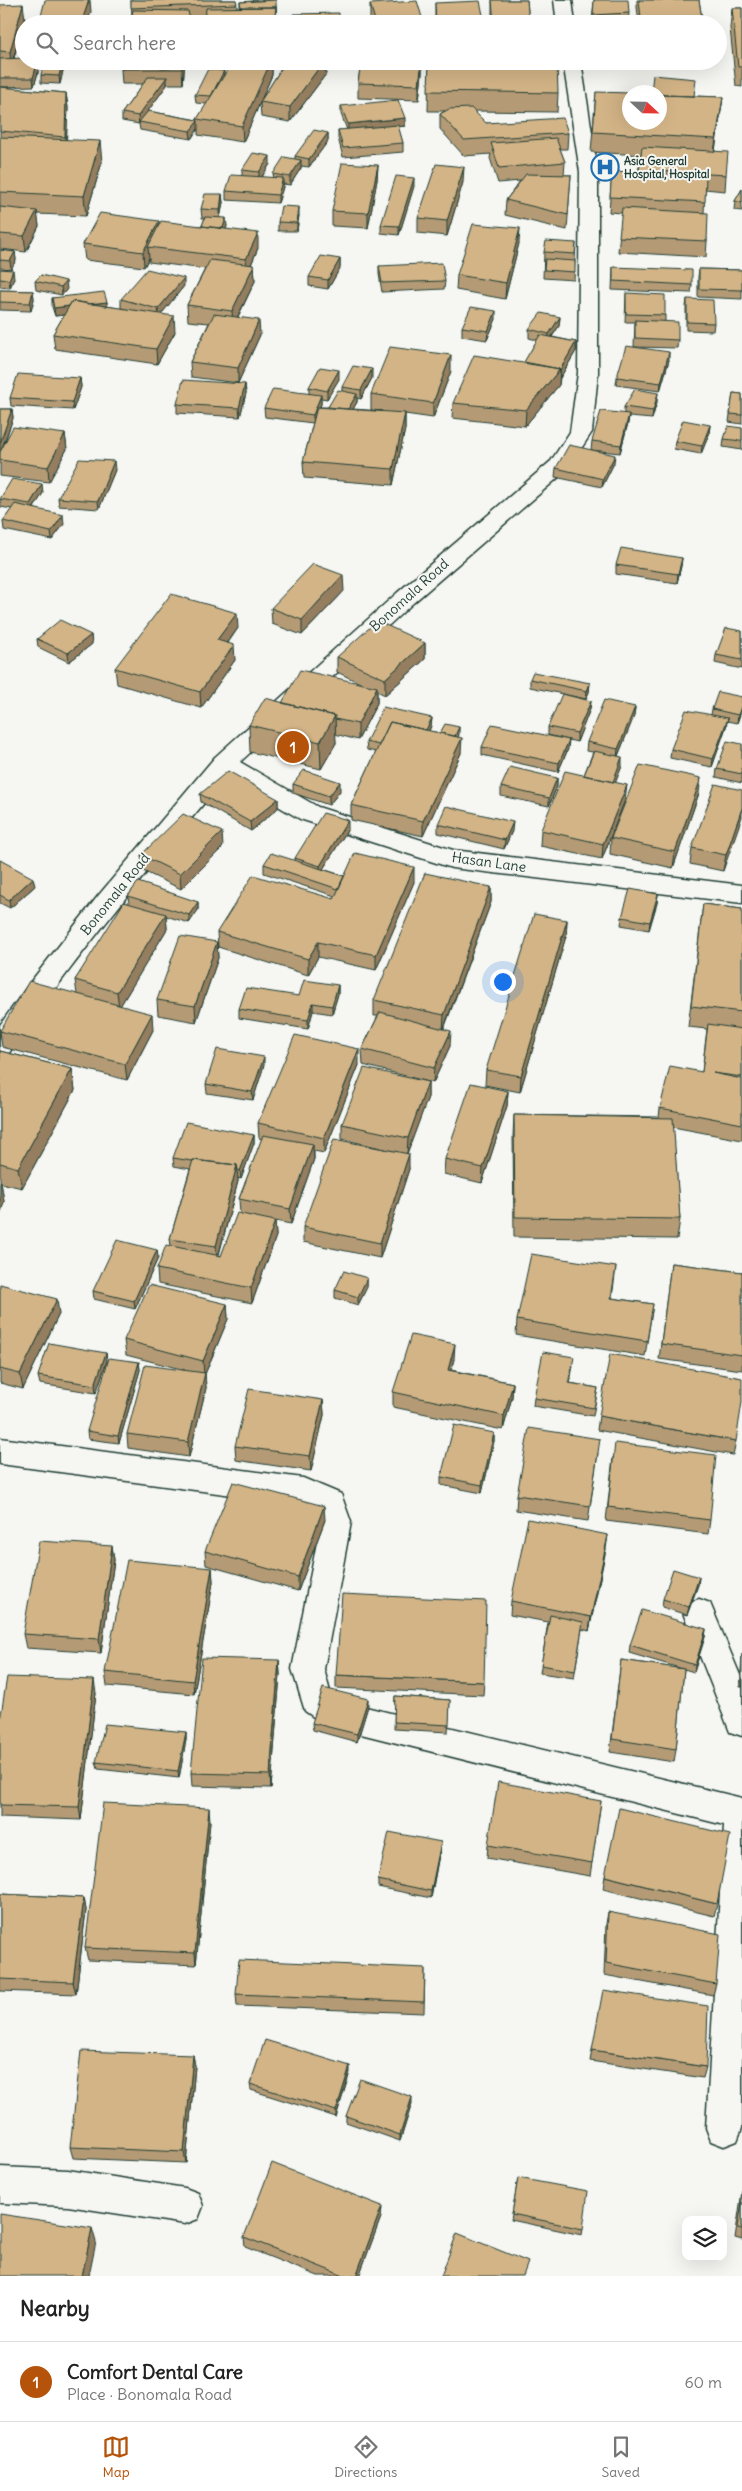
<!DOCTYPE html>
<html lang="en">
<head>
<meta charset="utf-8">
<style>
	:root { --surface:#fff; --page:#f2f2f2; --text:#222; --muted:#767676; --line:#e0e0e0; --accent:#b45309 }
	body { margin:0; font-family:Delius,sans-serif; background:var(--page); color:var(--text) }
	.controls { position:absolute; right:15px; bottom:15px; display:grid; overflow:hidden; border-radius:10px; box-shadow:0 5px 20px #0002 }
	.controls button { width:45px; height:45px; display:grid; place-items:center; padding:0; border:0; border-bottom:1px solid var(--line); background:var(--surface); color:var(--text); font:25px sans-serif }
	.compass { position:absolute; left:622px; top:85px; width:45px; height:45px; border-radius:50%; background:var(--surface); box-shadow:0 5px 20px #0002; rotate:112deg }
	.you { position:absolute; left:502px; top:981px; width:18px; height:18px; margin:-12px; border:4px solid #fff; border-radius:50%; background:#1a73e8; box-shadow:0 0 0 8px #1a73e833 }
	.badge { display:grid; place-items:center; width:32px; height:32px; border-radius:50%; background:var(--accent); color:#fff; font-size:16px; font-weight:700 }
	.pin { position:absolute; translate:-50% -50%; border:2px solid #fff; box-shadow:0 1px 5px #0006 }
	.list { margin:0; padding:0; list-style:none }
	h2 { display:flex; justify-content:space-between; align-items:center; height:65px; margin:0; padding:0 20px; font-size:21px }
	h2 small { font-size:16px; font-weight:400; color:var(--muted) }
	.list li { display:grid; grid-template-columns:32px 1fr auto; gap:15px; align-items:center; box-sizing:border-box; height:80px; padding:0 20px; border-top:1px solid var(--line) }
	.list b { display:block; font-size:19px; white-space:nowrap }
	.list p { margin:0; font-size:16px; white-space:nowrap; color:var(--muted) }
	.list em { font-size:16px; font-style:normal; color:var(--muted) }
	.icon { flex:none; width:28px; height:28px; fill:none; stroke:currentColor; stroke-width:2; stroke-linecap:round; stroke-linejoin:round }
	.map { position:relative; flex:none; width:742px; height:2276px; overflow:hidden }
	.search { position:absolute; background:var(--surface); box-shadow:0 5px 20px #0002; left:15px; right:15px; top:15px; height:55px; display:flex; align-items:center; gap:12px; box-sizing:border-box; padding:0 18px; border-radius:28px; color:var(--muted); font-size:19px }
	.sheet { height:145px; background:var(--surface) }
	nav { display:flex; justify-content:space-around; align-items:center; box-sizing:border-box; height:70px; border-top:1px solid var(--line); background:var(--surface); font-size:14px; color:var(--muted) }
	nav a { display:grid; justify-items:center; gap:2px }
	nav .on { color:var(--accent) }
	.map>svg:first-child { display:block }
</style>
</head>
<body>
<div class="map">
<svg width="742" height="2276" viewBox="0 0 742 2276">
	<rect width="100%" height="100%" fill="#f6f6f2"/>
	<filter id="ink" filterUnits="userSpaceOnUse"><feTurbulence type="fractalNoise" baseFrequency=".02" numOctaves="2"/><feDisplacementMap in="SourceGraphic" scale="10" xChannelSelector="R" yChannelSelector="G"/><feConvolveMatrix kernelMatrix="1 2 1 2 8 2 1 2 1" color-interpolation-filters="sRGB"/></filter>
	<g filter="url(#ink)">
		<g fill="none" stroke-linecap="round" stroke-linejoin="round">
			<g stroke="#1f3d34" stroke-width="3">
				<path id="minor" d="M554,0H572L575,24H557Z
					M563,61H581L598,172V373L592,432L567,470L413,603L240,762L318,807L453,850L742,885V903L452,868L300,819L227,776C151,866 76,956 9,1053L0,1056V1025L29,984L98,896L215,757L397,593L551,461L570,432L578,373L580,172Z
					M0,1438L303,1478L341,1494L351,1522L324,1669L330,1692L345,1702L742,1798V2128L737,2141L724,2146L711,2141L706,2128L724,1825L325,1725L305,1711L292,1669L321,1522L317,1511L300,1504L0,1464Z
					M699,1599L710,1603L742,1680V1736L730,1732L683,1613L688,1603Z
					M0,2167L68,2170L185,2188L198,2193L203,2206L198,2219L185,2224L68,2206L0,2203Z"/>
			</g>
			<use href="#minor" fill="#f6f6f2" fill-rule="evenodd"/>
		</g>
		<path fill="#b59b74" stroke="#1f3d34" d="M131,0H236L237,7H240V2L253,1L252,0H275L276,7L277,24H205V20L190,21L132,16Z
			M492,0H527L529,24H492Z
			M594,0L629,13L628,21L623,22L624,24L592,23Z
			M637,0H699L702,19L701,24H639L637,7Z
			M435,3L483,24H435Z
			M370,4L424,24H371L370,19Z
			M0,5L25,19L14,58L24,61H39L40,66L34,86L0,87Z
			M732,8H742V87L736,86L730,28Z
			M185,61L183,84H167V85L148,111L197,120L207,104L196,103L195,95L224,76L230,67L203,65V61H272V75L243,142L198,135V129L191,139L140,130L139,124L122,121V113L143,84H122L121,69Z
			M286,61H339L338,64L326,63V74L290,122L261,117L260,102Z
			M361,61H509L558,93L557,112L474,111L486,123L568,133L567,149H560L565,162L564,175H571L567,230L505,215L506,200L520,181L498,183L490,158L491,154L464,156L440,129V114L445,111H428L429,62L422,63V73L419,100L358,98V83Z
			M641,61H693L692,65L642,64Z
			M64,66L60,84L41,83V75Z
			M0,87L66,93L68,108L66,140L102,162L86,216L37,214L39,226L26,252L0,249Z
			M596,92L630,122L694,96L723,97L720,117L715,151L726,175L725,191L705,189L704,213L707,241L706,257L618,252L622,213L609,212L612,171L638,173L641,155L591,152Z
			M341,106L405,126L398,127L403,143V152L343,157L338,138V130H347L341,114Z
			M328,133V141L309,167L301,166V168L290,185L283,184V187L278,203L226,200V191L242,176V170L270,164L262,177L274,178L273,174L295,159V156Z
			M378,165L377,180L368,228L332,226V211Z
			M463,182L447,236L418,233V218Z
			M414,186L399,235L381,233V225Z
			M742,189V211L734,210L735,201Z
			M222,194L223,203L220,218L227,226L226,229L258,248L251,265H254L255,281L238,317L260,335L238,383L191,377L190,362L209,323L188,321L187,305L205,269L149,262V258L144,267L85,260L83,244L159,225L202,226L205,218H202L201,209Z
			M299,215L297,231H278V222Z
			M519,243L505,299L456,290L457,275Z
			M576,243L574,280L543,278L544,252Z
			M0,250L15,252L16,260L11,269L0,268Z
			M340,259V268L328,289L309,286V277Z
			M379,266L445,281L444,289L382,292L379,274Z
			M613,267L692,285L691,293L612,290Z
			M0,269L14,278L10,288L0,287Z
			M699,269L742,270V299L698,297V277Z
			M41,275L67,289L62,295L36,290L35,281Z
			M184,286L161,314L175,332L157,364L55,349L53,334L64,315L55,316L52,307V298L107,302V306L129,310L121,308V299Z
			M0,290L33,291L34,299L31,311L0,310Z
			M626,293L665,315V321L678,340L677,348L634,347L635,322H625Z
			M687,299L714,323L713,331L686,330V307Z
			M560,317L559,326L552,337L576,342V351L560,378L559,385L525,426L452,418L453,403L524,363L537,340L529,338V329Z
			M496,319L487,340L462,336V327Z
			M669,360L660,391L616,385L617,377Z
			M451,371L433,418L405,414V429L393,485L304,478L303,462L313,423L265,417L264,408L309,394V387L339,379L327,399L321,398V404L320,407H328L342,391V387L372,378L361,399L357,398V402L353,409L382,411L371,410V394Z
			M80,378L81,387L73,410L11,406L10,398Z
			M245,384L246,393L240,417L177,413V404Z
			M733,393L742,394V424L729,422Z
			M657,402L652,419L629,417L628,423L620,453L591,450L592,441L624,414V407Z
			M0,409H12L13,418L3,447L65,434L67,449L49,482L0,476Z
			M710,425L709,434L701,454L674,449L675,441Z
			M742,428V450L723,447L724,439Z
			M614,463L602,487L555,477L556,468Z
			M115,470L99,509L59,506L58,498Z
			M43,493L34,508L64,524L52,540L4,530L3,521L12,509L1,507L0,499Z
			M682,558L681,566L677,583L616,574V565Z
			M344,591L302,635L272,624L271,608Z
			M238,628L228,643L235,660L201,708L117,684L115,668Z
			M742,631V669L715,663L716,655Z
			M91,635L92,644L69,662L38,647L37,639Z
			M425,643V659L385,695L377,691V703L358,740L335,734L336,743L321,769L250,752L249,725L282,703L360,683L337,672V657Z
			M530,679L590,683L589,692L586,699L530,687Z
			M742,697V709L737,723L727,721L726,727L712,767L670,758L671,749L711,715L712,709Z
			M591,701L590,709L577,742L548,735V727Z
			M635,707L634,716L618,756L622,766L615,782L625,800L602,859L540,846L541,830L584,775L593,752L586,751L587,742Z
			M432,718L431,726L429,731L440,733L459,727L458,737L461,753L423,836L351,820V805L376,752L367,750L366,742Z
			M742,744V783L716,777L717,769Z
			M482,747L568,749L558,772L482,755Z
			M557,778V786L549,806L501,796V787Z
			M293,784L340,791L329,805L293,793Z
			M742,790L723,871L690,864L692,848Z
			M699,793L673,868L610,854L611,838Z
			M200,794L278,799V808L251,831L201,802Z
			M438,824L512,831L504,849L438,833Z
			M348,829L323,869L344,876L414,882L376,970L318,957L308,975L218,947L217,932L334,899L335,896L264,873V864L295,860V858Z
			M223,847L181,889L143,871L141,855Z
			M0,860L35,886L10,908L0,903Z
			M491,887V902L444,1029L450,1046L433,1083L363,1065L362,1049L378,1016H374V1000Z
			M658,894L657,903L649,930L621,925L622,917Z
			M128,896L198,902V910L189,923L166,916L167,929L120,1006L153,1030L127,1080L2,1047L0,1031L77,994L75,980L129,903Z
			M703,904L742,909V1140L673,1127L680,1219L677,1239L514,1237L513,1136L514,1115L659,1117L660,1108L702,1072L707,1029L688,1027Z
			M567,920L566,936L520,1092L485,1085L486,1070Z
			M217,942L218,958L196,1022L158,1015L157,1000Z
			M338,985V994L332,1014L313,1011L308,1029L239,1018V1009L299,996Z
			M0,1051L72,1069L75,1090L22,1188L1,1183L4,1202L0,1215Z
			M264,1065L253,1100L207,1093L206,1084Z
			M359,1065L324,1153L314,1151V1159L291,1224L275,1221L276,1236L252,1303L158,1284L157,1269L171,1246L170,1239L190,1169L174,1166L173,1158L254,1135V1143L241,1179L238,1178V1181L219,1255L221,1256L240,1214L239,1199L262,1139L259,1138L258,1123Z
			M428,1082V1097L407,1153L409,1169L380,1258L303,1242V1227L398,1152L342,1139V1124Z
			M508,1091L507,1106L482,1183L444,1174L445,1159Z
			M157,1250L158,1258L135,1309L94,1299L93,1291Z
			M671,1263L742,1272V1370L659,1359Z
			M616,1267L612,1298L653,1304L645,1356L516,1335L517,1320Z
			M367,1278V1287L358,1305L335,1298V1290Z
			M0,1284L59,1314L23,1389L0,1383Z
			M227,1304L228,1319L205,1374L206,1388L189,1457L128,1448L127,1434L185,1370L126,1355L124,1340Z
			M106,1353L107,1361L96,1393L40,1384L38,1376Z
			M454,1359L451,1370L513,1383L512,1397L503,1430L393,1407V1392Z
			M139,1362L140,1370L119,1443L88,1439L87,1431Z
			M573,1365L570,1383L598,1388L593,1416L533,1406L534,1398Z
			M323,1400L324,1415L311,1471L236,1460L235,1446Z
			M599,1416L736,1441L733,1455L597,1430Z
			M494,1433V1441L482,1493L441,1485V1477Z
			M598,1453L588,1521L516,1510L517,1495Z
			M613,1457L710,1520L708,1534L606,1521Z
			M325,1520L298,1591L206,1565L205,1551Z
			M112,1546L114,1560L101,1653L26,1648L23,1634Z
			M606,1549L589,1631L582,1629L574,1678L540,1673L548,1622L510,1615L511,1601Z
			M212,1568L213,1582L194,1694L107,1686L105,1672Z
			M699,1577L698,1585L687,1615L662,1607L663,1599Z
			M706,1629L705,1637L694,1672L684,1669L676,1749L674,1762L610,1752L621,1660L683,1669L629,1653L630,1645Z
			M742,1654V1687H740Z
			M279,1660L280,1674L271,1788L192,1786L191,1773Z
			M336,1675L484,1682L483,1695L336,1688Z
			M96,1693L81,1820L0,1817V1721Z
			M395,1696L450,1700L448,1732L394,1729Z
			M368,1706L357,1742L313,1730L312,1723Z
			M186,1732V1740L179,1778L98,1769L96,1762Z
			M601,1801L590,1876L487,1858L488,1845Z
			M210,1821L196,1965L88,1960L85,1948Z
			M440,1849L431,1898L378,1887V1880Z
			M605,1876L717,1904L714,1916L603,1889Z
			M0,1894L84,1898L86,1910L76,1994L0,1991Z
			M608,1912L716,1984L713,1995L604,1975L606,1924Z
			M425,1968L424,2013L237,2006L236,1994Z
			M592,2050L706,2067L703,2078L590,2061Z
			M193,2055L195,2066L186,2163L73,2158L70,2147Z
			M350,2072L336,2117L251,2090L250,2084Z
			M412,2103L400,2141L346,2122V2116Z
			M518,2178L583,2229L582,2235L511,2220Z
			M742,2191V2240L735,2238Z
			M382,2206L381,2217L359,2276H318L245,2247L244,2237Z"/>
		<path fill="#947e5e" stroke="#1f3d34" d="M89,0H90L91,12L87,24H81Z
			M23,4L25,19L11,66L10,52Z
			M276,7L277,24H274Z
			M483,15V24H479Z
			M38,61H39L40,66L34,86L33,78Z
			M63,61H64V66L60,84L59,76Z
			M183,61H185L183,84L182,69Z
			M270,61H272V75L243,142L242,126Z
			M324,61H326V74L290,122V107Z
			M422,61V73L419,100V85Z
			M224,71V79L211,96Z
			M167,77V85L140,122H139V124L138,116Z
			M66,93L68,108L66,152L65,137Z
			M723,97L720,117L713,160L716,139Z
			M405,118V126L348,132V124Z
			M198,121V129L191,139L190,131Z
			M328,133V141L309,167V159Z
			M100,141L102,162L86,216L84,196Z
			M270,156V164L259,181V172Z
			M301,160V168L290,185V177Z
			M378,165L377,180L368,228V213Z
			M464,167L463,182L447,236V221Z
			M283,178V187L278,203V195Z
			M414,178V186L399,235V226Z
			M222,194L223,203L220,218V210Z
			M299,207V215L297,231V223Z
			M37,211L39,226L26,252L24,236Z
			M226,218L227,226L224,236L223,228Z
			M159,221L160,236L148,247L149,258L144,267L143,252Z
			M520,228L519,243L505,299L506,283Z
			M258,233V248L247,274L246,259Z
			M15,252L16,260L11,269L10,261Z
			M340,259V268L328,289V280Z
			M254,265L255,281L233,326L232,311Z
			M13,270L14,278L10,288L9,280Z
			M184,278V286L159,317L158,309Z
			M66,281L67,289L62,295L61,287Z
			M33,291L34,299L31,311L30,303Z
			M107,302V310L55,316L54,308Z
			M496,311V319L487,340L488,331Z
			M174,316L175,332L157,364L156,349Z
			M560,317L559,326L548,342L549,334Z
			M259,320L260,335L238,383V368Z
			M576,342V351L560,378V370Z
			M669,352V360L660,391L661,383Z
			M451,355V371L433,418V403Z
			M372,369V378L361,399V390Z
			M560,369L559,385L525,426L526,410Z
			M339,370V379L327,399V391Z
			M80,378L81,387L73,410L72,402Z
			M245,384L246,393L240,417L239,408Z
			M658,393L657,402L652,419L653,411Z
			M357,394V402L345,423V414Z
			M321,395V404L313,423V415Z
			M12,409L13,418L0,454V443Z
			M405,413V429L393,485V469Z
			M629,414L628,423L620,453L621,445Z
			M710,425L709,434L701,454L702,446Z
			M65,434L67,449L49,482L48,467Z
			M615,455L614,463L602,487L603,479Z
			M114,461L115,470L99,509L98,501Z
			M42,484L43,493L31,512L30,504Z
			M63,515L64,524L52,540L51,532Z
			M682,558L681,566L677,583L678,574Z
			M343,575L344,591L302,635V620Z
			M237,613L238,628L218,656L217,640Z
			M91,635L92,644L69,662L68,653Z
			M425,643V659L385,695V679Z
			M234,645L235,660L201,708L200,692Z
			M590,683L589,692L586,699L587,691Z
			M377,687V703L358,740V724Z
			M591,701L590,709L577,742V733Z
			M742,704V709L737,723L738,715Z
			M635,707L634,716L617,758L618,749Z
			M335,716L336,743L321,769L320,742Z
			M432,718L431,726L422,745L423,736Z
			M728,718L726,727L712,767L713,759Z
			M459,727V735L451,751L452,743Z
			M462,738L461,753L423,836V821Z
			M569,740L568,749L558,772L559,763Z
			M622,757V766L611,794V785Z
			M557,778V786L549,806V798Z
			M701,778L699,793L673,868L675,852Z
			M340,782V791L329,805V796Z
			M627,785L625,800L602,859L603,844Z
			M278,799V808L251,831L250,822Z
			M742,808V817L723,871L726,855Z
			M348,820V829L320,874V866Z
			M513,822L512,831L504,849L505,840Z
			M222,832L223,847L181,889L180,874Z
			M414,867V882L376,970V955Z
			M33,878L35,886L10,908L9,900Z
			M491,887V902L443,1030L444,1015Z
			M658,894L657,903L649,930L650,922Z
			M198,902V910L189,923V915Z
			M166,914L167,929L119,1008L117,992Z
			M567,920L566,936L520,1092L521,1076Z
			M217,942L218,958L196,1022L195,1006Z
			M318,942V957L308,975V959Z
			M338,985V994L332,1014V1006Z
			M313,1003V1011L308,1029V1020Z
			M152,1014L153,1030L127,1080L125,1064Z
			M451,1031L450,1046L433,1083L434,1068Z
			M359,1049V1065L324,1153V1138Z
			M264,1057V1065L253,1100L252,1092Z
			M72,1069L75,1090L22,1188L18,1168Z
			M428,1082V1097L407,1154L408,1138Z
			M508,1091L507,1106L482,1183L483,1168Z
			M254,1135V1143L241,1179L240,1171Z
			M313,1144L314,1159L291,1224L290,1209Z
			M409,1154V1169L380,1258V1243Z
			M237,1165L238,1181L217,1261L216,1246Z
			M1,1181L4,1202L0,1215V1184Z
			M275,1221L276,1236L252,1303L251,1288Z
			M157,1250L158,1258L135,1309L134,1301Z
			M367,1278V1287L358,1305V1297Z
			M57,1299L59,1314L23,1389L20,1374Z
			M227,1304L228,1319L205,1374L206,1388L189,1457L188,1442L204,1375L203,1361Z
			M455,1344L454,1359L447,1384L448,1370Z
			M106,1353L107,1361L96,1393L95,1385Z
			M139,1362L140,1370L119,1443L118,1436Z
			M513,1383L512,1397L503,1430L504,1416Z
			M323,1400L324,1415L311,1471L310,1456Z
			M494,1433V1441L482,1493V1485Z
			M324,1506L325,1520L298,1591V1577Z
			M608,1535L606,1549L589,1631L591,1617Z
			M112,1546L114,1560L101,1653L99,1639Z
			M212,1568L213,1582L194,1694L193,1681Z
			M699,1577L698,1585L687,1615L689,1607Z
			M706,1629L705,1637L694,1672L695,1665Z
			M279,1660L280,1674L271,1788L270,1775Z
			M94,1680L96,1693L81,1820L79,1807Z
			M368,1699V1706L357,1742V1734Z
			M186,1732V1740L179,1778L178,1771Z
			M209,1808L210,1821L196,1965L195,1953Z
			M441,1842L440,1849L431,1898V1891Z
			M84,1898L86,1910L76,1994L73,1982Z
			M193,2055L195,2066L186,2163L184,2152Z
			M350,2066V2072L336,2117V2111Z
			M412,2097V2103L400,2141V2135Z
			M382,2206L381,2217L359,2276H356Z
			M92,2228L96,2242L89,2276H82Z"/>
		<path fill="#d3b487" stroke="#1f3d34" d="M45,0H89L81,24H39Z
			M131,0H236L237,4L131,8Z
			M276,0V7H241L240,2Z
			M492,0H527L529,24H494Z
			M594,0H628L629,13L593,15Z
			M639,0H699L702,19H641Z
			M417,1L424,24H376L370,4Z
			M480,1L483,15L479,24H436L435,3Z
			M23,4L10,52L0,51V5Z
			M276,7L274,24H205L206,8Z
			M732,8H742V67H738Z
			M133,10L188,11L191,24H130Z
			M339,13V24H293V14Z
			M597,19H623L624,24H597Z
			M24,58V61H38L33,78H0V59Z
			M44,61H63L59,76L41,75Z
			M122,61H183L182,69H121Z
			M233,61H271L242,126L197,119Z
			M286,61H324L290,107L260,102Z
			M361,61H422L419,85L358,83Z
			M429,61H509L510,63H557L558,93L428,91Z
			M208,69L224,71L211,96L195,95Z
			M653,75L696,79L694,96L666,95L660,94V92H651Z
			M148,77H167L138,116L122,113Z
			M0,87L66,93L65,137L0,131Z
			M596,92L630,93V122H660V95L723,97L716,139L593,132Z
			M398,100L405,118L348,124L341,106Z
			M471,108L486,123L563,118L568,133L464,140L440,114L449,109Z
			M148,111L197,120L198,121L190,131L139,122Z
			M398,125L403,143L343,148L338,130Z
			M314,130L328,133L309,159L295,156Z
			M0,137L100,141L84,196L0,192Z
			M556,138L565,162L499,168L491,143Z
			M642,147L728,152L726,175L639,170Z
			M253,153L270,156L259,172L242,170Z
			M284,157L301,160L290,177L273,174Z
			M342,163L378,165L368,213L332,211Z
			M436,164L464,167L447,221L418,218Z
			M612,171L706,176L705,202L610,197Z
			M526,174L571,175L568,215L506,200Z
			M231,175L283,178L278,195L226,191Z
			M396,176L414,178L399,226L381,225Z
			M742,189V203L735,201Z
			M205,194H222L220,210L201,209Z
			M281,206L299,207L297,223L278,222Z
			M0,207L37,211L24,236L0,234Z
			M622,208L708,213L707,241L619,237Z
			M100,213L159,221L143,252L83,244Z
			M205,217L226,218L223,228L211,227L202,226Z
			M161,221L258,233L246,259L148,247Z
			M473,224L520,228L506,283L457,275Z
			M546,241L576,243L575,254L544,252Z
			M0,250L15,252L10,261L0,260Z
			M321,256L340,259L328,280L309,277Z
			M545,259L575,261V272L544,270Z
			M210,260L254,265L232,311L187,305Z
			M442,263L445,281L382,283L379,266Z
			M613,267L692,270V285L613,281Z
			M0,269L13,270L9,280L0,279Z
			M147,269L184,278L158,309L121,299Z
			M699,269L742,270V290L699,289Z
			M41,275L66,281L61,287L35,281Z
			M0,290L33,291L30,303L0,302Z
			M104,292L107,302L89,304L72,301L69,306L54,308L52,298Z
			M626,293L665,295V315L626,314Z
			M687,299L713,300L714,323L687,322Z
			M72,301L174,316L156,349L53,334Z
			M471,307L496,311L488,331L462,327Z
			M541,313L560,317L549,334L529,329Z
			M214,314L259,320L238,368L190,362Z
			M635,320L678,322V340L635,338Z
			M540,335L576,342L560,370V369L524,362Z
			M626,346L669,352L661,383L617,377Z
			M390,347L451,355L433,403L371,394Z
			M474,355L560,369L526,410L453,403Z
			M353,366L372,369L361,390L342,387Z
			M320,367L339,370L327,391L309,387Z
			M18,374L80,378L72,402L10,398Z
			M183,380L245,384L239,408L177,404Z
			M273,389L321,395L313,415L264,408Z
			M635,389L658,393L653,411L624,407Z
			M338,390L357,394L348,409L328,407Z
			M733,393L742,394V415L730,414Z
			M317,407L405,413L393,469L303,462Z
			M0,409H12L0,443Z
			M601,411L629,414L621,445L592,441Z
			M683,420L710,425L702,446L675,441Z
			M728,426L742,428V441L724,439Z
			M13,427L65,434L48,467L0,460V452Z
			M569,445L615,455L603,479L556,468Z
			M79,459L114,461L98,501L58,498Z
			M12,479L42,484L30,504L0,499Z
			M15,504L63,515L51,532L3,521Z
			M621,548L682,558L678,574L616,565Z
			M313,564L343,575L302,620L271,608Z
			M171,594L237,613L217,640L234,645L200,692L115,668Z
			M60,620L91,635L68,653L37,639Z
			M377,621L425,643L385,679L337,657Z
			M726,628L742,631V660L716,655Z
			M300,670L377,687L358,724L335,719V716L282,703Z
			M533,672L590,683L587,691L530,679Z
			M718,692L742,697V704L738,715L712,709Z
			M562,694L591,701L577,733L548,727Z
			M265,698L335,716L320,742L249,725Z
			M604,700L635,707L618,749L587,742Z
			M383,707L432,718L426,730L390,722L379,745L366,742Z
			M686,710L728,718L713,759L671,749Z
			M390,722L462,738L423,821L351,805Z
			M445,724L459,727L455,736L440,733Z
			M492,724L569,740L559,763L482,747Z
			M727,741L742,744V774L717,769Z
			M594,751L622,757L613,782L584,775Z
			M640,765L701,778L675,852L611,838Z
			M510,767L557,778L549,798L501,787Z
			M304,770L340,782L329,796L293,784Z
			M228,771L278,799L250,822L200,794Z
			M565,771L627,785L603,844L541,830Z
			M715,784L742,790V808L726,855L692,848Z
			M446,806L513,822L505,840L438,824Z
			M323,813L348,820L320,866L295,858Z
			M183,814L222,832L180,874L141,855Z
			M271,853L344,876L338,889L264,864Z
			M355,853L414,867L376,955L318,942L308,959L217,932L253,875L334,899Z
			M0,860L33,878L9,900L0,895Z
			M425,873L491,887L444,1015L374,1000Z
			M138,882L198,902L189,915L128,896Z
			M630,889L658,894L650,922L622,917Z
			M124,902L166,914L117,992L75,980Z
			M703,904L742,909V1012L691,1006Z
			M534,914L567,920L521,1076L486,1070Z
			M180,936L217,942L195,1006L157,1000Z
			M304,980L338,985L332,1006L313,1003L308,1020L239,1009L246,988L299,996Z
			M29,981L152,1014L125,1064L0,1031Z
			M380,1012L451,1031L434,1068L362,1049Z
			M708,1024L742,1029V1077L713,1073L742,1079V1124L660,1108L670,1066L702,1072Z
			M295,1035L359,1049L324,1138L258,1123Z
			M217,1049L264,1057L252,1092L206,1084Z
			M0,1051L72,1069L18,1168L0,1163Z
			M364,1068L428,1082L408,1138L342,1124Z
			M471,1083L508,1091L483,1168L445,1159Z
			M514,1115L673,1118L680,1219L515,1217Z
			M186,1122L254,1135L240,1171L238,1170L237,1165L193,1160L192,1161L173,1158Z
			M263,1135L313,1144L290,1209L239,1199Z
			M334,1139L409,1154L380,1243L303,1227Z
			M193,1160L237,1165L216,1246L170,1239Z
			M237,1213L275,1221L251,1288L157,1269L166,1245L221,1256Z
			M117,1240L157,1250L134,1301L93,1291Z
			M531,1254L616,1267L611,1298L653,1304L647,1341L517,1320Z
			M671,1263L742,1272V1355L661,1344Z
			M344,1271L367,1278L358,1297L335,1290Z
			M0,1284L57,1299L20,1374L0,1369Z
			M149,1285L227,1304L203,1361L124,1340Z
			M411,1335L455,1344L448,1370L513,1383L504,1416L393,1392Z
			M49,1343L106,1353L95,1385L38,1376Z
			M543,1352L574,1357L569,1383L598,1388L594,1408L534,1398Z
			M610,1354L742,1378V1402L736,1441L599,1416Z
			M109,1358L139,1362L118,1436L87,1431Z
			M145,1365L205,1373L188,1442L127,1434Z
			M249,1389L323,1400L310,1456L235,1446Z
			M454,1425L494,1433L482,1485L441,1477Z
			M529,1428L600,1439L590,1506L517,1495Z
			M615,1443L716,1455L710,1520L608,1507Z
			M233,1482L324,1506L298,1577L205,1551Z
			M528,1519L608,1535L591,1617L511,1601Z
			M39,1541L112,1546L99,1639L23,1634Z
			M127,1560L212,1568L193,1681L105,1672Z
			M673,1569L699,1577L689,1607L663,1599Z
			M342,1594L486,1601L484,1682L336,1675Z
			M642,1610L706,1629L695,1665L630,1645Z
			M550,1615L583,1622L575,1671L541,1665Z
			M202,1658L279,1660L270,1775L191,1773Z
			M621,1660L684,1669L676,1749L612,1739Z
			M7,1677L94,1680L79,1807L0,1805V1721Z
			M323,1688L368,1699L357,1734L312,1723Z
			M395,1696L450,1700L449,1725L394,1722Z
			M105,1724L186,1732L178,1771L96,1762Z
			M498,1782L601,1801L592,1863L488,1845Z
			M103,1803L209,1808L195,1953L85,1948Z
			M619,1808L730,1835L717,1904L605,1876Z
			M389,1832L441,1842L431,1891L378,1880Z
			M0,1894L84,1898L73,1982L0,1979Z
			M608,1912L720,1934L716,1984L606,1963Z
			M239,1960L425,1968L424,2002L236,1994Z
			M603,1990L708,2006L706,2067L592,2050Z
			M265,2040L350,2066L336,2111L250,2084Z
			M81,2051L193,2055L184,2152L70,2147Z
			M360,2079L412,2097L400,2135L346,2116Z
			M272,2163L382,2206L356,2276H344L244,2237Z
			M518,2178L588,2191L583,2229L512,2214Z
			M742,2202V2229L738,2228Z
			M0,2214L92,2228L82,2276H0Z
			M457,2233L528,2262L523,2276H441Z"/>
	</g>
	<defs>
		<g id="hospital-ring" transform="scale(1.4375)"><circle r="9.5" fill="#f6f6f2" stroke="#1f6fb2" stroke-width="1.5"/><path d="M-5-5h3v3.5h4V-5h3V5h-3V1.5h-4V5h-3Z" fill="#1f6fb2"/></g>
	</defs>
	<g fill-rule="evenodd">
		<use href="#hospital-ring" x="605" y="167"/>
	</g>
	<g text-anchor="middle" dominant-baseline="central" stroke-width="4" stroke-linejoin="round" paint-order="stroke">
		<g font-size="11" font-weight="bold" fill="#1f3d34" stroke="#f6f6f2" text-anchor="start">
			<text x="624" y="161">Asia General<tspan x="624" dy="13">Hospital, Hospital</tspan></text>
		</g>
		<g font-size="14" fill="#1f3d34" stroke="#f6f6f2">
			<text transform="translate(409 595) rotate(-42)">Bonomala Road</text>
			<text transform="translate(489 862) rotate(8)">Hasan Lane</text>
			<text transform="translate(115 894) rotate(-51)">Bonomala Road</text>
		</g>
	</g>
</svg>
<div class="controls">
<button><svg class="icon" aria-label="layers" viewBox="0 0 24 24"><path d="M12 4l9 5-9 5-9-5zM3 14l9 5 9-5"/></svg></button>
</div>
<svg class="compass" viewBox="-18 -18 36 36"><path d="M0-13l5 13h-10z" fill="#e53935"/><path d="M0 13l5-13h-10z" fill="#767676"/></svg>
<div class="you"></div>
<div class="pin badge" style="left:293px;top:747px">1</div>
<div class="search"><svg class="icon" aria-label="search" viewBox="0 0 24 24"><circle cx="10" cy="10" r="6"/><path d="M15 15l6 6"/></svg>Search here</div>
</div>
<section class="sheet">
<h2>Nearby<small></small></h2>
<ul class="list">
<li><span class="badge">1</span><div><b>Comfort Dental Care</b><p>Place · Bonomala Road</p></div><em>60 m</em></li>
</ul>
</section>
<nav>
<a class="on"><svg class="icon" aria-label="map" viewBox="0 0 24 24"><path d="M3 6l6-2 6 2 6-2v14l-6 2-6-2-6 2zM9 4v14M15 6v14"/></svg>Map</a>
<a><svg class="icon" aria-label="directions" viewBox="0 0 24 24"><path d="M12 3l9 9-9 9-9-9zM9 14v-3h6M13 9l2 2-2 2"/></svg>Directions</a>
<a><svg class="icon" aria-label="saved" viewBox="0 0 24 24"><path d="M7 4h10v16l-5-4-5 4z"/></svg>Saved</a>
</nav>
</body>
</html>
